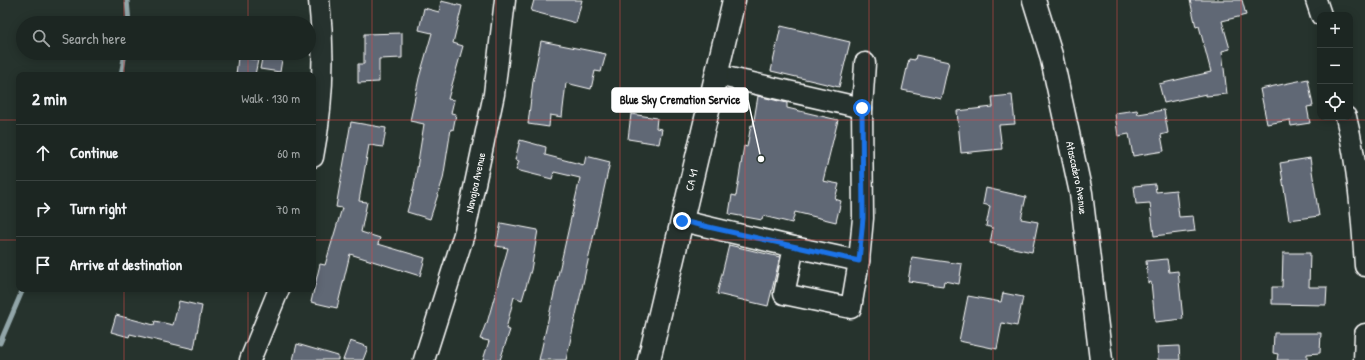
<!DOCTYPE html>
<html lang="en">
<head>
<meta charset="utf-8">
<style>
	:root { --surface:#1c2622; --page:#252e2a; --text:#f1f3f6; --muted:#a0a5a5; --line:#3a4340 }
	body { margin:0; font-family:"Patrick Hand",sans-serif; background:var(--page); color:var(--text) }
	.controls { position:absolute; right:12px; top:12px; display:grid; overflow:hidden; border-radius:8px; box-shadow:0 2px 10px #0003 }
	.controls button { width:36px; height:36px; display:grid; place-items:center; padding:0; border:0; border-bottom:1px solid var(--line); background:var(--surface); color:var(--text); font:20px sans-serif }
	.stop { position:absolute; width:12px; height:12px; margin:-9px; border:3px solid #1a73e8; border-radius:50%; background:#fff }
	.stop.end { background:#1a73e8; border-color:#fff; box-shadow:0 1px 4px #0008 }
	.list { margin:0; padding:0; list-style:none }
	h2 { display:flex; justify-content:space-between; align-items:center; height:52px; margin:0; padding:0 16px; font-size:17px }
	h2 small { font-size:13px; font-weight:400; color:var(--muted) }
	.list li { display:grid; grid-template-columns:26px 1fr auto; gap:12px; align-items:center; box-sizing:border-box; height:56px; padding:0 16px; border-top:1px solid var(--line) }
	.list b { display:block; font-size:15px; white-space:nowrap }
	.list em { font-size:13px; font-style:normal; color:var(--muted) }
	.icon { flex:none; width:22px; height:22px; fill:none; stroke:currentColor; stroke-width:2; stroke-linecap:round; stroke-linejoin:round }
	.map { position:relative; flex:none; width:1365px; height:360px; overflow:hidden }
	.search { position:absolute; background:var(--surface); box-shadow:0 2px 10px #0003; left:16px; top:16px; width:300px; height:44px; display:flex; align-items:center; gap:10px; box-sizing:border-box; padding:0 14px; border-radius:22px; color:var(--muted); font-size:15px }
	.panel { position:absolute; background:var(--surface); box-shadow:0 2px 10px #0003; left:16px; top:72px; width:300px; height:220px; border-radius:8px }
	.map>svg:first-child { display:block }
</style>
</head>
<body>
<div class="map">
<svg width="1365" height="360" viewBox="0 0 1365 360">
	<rect width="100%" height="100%" fill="#26332d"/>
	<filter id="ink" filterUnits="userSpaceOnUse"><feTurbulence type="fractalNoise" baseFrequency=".025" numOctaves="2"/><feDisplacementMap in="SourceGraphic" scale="8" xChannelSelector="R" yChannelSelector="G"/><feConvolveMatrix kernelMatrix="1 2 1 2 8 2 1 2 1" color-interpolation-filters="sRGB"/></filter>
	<g filter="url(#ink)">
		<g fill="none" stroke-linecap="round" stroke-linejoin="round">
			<path stroke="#92a6a9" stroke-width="5" d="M127,0L129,23
				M121,75L125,53
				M0,343L23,289"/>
		</g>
		<path fill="#606775" stroke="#fff" d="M534,0H582L576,23L531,11Z
			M1190,0H1242L1246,15L1222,21L1230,49L1222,51L1227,94L1206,96V94L1164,103L1159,84L1211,72L1199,26L1196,27Z
			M441,1L462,6L453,43L463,46L448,99L454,100L451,113L456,114L453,130L451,129L443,179L430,219L407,212L414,187L424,124L410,121L419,78L432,33L419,30L424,8L439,12Z
			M781,26L850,42L839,87L771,71Z
			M402,33V58L379,59V82L358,83V64H364V34Z
			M541,41L606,54L601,72L595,71L591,89L566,83L562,117L550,115L549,127L528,124L533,81Z
			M263,53H283L280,72L260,69Z
			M916,55L949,62L941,98L902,90L909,59L915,60Z
			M238,57L258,60L255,75H236Z
			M1308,79L1313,106L1307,107L1310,123L1291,126L1290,120L1267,124L1260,89Z
			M1012,95L1015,124L999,125L1002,149L961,153L957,111L993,107L992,97Z
			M758,96L787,103V108L838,120L823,181L839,184L835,199L841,201L836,222L795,212L792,223L763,216L762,220L729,214L732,195L736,196L744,146L747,147L751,125L753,126Z
			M1137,110L1138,114L1164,110L1168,133L1161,135L1164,151L1133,156L1129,134L1118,136L1115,113Z
			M631,114L657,118L656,128L662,129L659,144L628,139Z
			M351,122L386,128L383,147L369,145L359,201L367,202L361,232L380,238L378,244L425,258L420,276L350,254L337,308L311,302L320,264L325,265L342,208L336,207Z
			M520,140L546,147L545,155L584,165L586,156L610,162L566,360H539L580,178L554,172L552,179L516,170L519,161L515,160Z
			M1310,158L1319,216L1289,220L1280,163Z
			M1155,184L1156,192L1176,190L1179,217L1193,216L1195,231L1154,236L1150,203L1136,204L1134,186Z
			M986,188L1026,197L1021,219L1038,222L1032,252L990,243L993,228L986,226L990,206L983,204Z
			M501,223L538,230L531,270L522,300L514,297L506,329L510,330L500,360H483L489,341L480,339L486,323H487L508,248L496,246Z
			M729,245L780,257L768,306L717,294Z
			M1283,253H1310L1309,287H1327L1326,305L1272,304V287H1282Z
			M912,257L962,264L959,284L944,281L943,286L908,281Z
			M1167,259L1169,272L1178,271L1183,319L1155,322L1151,282L1148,283L1146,261Z
			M1003,293L1023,297L1017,326L1002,323L997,349L959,341L968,296L1001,302Z
			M179,301L202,306L194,349L130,334L129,337L111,332L116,315L154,325L155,321L173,325Z
			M1274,333H1321L1320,353L1307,354V360H1277L1278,354L1273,353Z
			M350,341L368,347L363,360H343Z
			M297,344L338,356V360H293Z
			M1179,346L1180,360H1158L1157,347Z"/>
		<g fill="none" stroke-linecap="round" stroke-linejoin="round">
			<g stroke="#fff" stroke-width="23">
				<g id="minor">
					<path d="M1316,0L1321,15"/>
					<path d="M862,108L865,63"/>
					<path d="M1346,117C1358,166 1362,217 1365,266"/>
					<path d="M313,157C323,106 325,52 319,0"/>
					<path d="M682,221L794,247L784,294L851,308L859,261L863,218L862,108L717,75"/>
					<path d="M794,247L859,261"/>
					<path d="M250,360L279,289"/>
					<path id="s1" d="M424,360L465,231L494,94L505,0"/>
					<path d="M1364,360L1365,334"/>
				</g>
			</g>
			<g stroke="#fff" stroke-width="25">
				<g id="major">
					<path id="s2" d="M1034,0L1051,55L1081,193L1101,360"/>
					<path id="s3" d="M649,360L734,0"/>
				</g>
			</g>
			<use href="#minor" stroke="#26332d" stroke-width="20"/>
			<use href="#major" stroke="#26332d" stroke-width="22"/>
		</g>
	</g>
	<g fill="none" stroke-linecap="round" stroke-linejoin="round" filter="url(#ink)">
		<path stroke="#1a73e8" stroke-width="5" d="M682,221L859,261L863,218L862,108"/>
	</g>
	<path fill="none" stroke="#dc4848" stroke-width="1" stroke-opacity="0.55" d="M124,0V23M248,0V23M372,0V360M496,0V360M620,0V360M745,0V360M869,0V360M993,0V360M1117,0V360M1241,0V360M124,53V75M248,53V75M0,120H19M313,120H1365M0,240H19M313,240H1365M124,289V360M248,289V360"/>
	<g text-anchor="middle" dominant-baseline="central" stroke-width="4" stroke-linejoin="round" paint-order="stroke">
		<g font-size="11" fill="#fff" stroke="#26332d">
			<text stroke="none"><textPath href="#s2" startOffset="183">Atascadero Avenue</textPath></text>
			<text stroke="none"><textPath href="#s3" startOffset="185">CA 41</textPath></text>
			<text stroke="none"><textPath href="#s1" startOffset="185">Navajoa Avenue</textPath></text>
		</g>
	</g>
	<path fill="none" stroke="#fff" stroke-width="1.5" d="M761 159L748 100"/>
	<circle fill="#fff" stroke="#26332d" stroke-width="1.5" cx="761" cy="159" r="4"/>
	<rect fill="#fff" stroke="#fff" stroke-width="1.5" x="612" y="88" width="136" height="24" rx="4"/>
	<g font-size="12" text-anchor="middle" font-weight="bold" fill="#111">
		<text x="680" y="104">Blue Sky Cremation Service</text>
	</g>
</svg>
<div class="controls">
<button>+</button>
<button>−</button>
<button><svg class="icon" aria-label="locate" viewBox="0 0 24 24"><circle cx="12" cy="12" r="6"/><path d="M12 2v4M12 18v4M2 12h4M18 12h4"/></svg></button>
</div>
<div class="stop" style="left:862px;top:108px"></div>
<div class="stop end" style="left:682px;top:221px"></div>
<div class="search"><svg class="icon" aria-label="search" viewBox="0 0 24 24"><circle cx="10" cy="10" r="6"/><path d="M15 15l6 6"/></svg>Search here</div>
<section class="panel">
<h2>2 min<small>Walk · 130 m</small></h2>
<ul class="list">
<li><svg class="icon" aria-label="ahead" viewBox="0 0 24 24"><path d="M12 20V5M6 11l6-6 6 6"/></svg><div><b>Continue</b></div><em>60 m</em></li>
<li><svg class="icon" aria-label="right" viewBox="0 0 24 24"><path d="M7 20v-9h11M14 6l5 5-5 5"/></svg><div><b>Turn right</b></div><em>70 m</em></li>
<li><svg class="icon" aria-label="arrive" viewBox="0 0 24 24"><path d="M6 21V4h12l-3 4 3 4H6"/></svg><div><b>Arrive at destination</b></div></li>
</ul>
</section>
</div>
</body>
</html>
